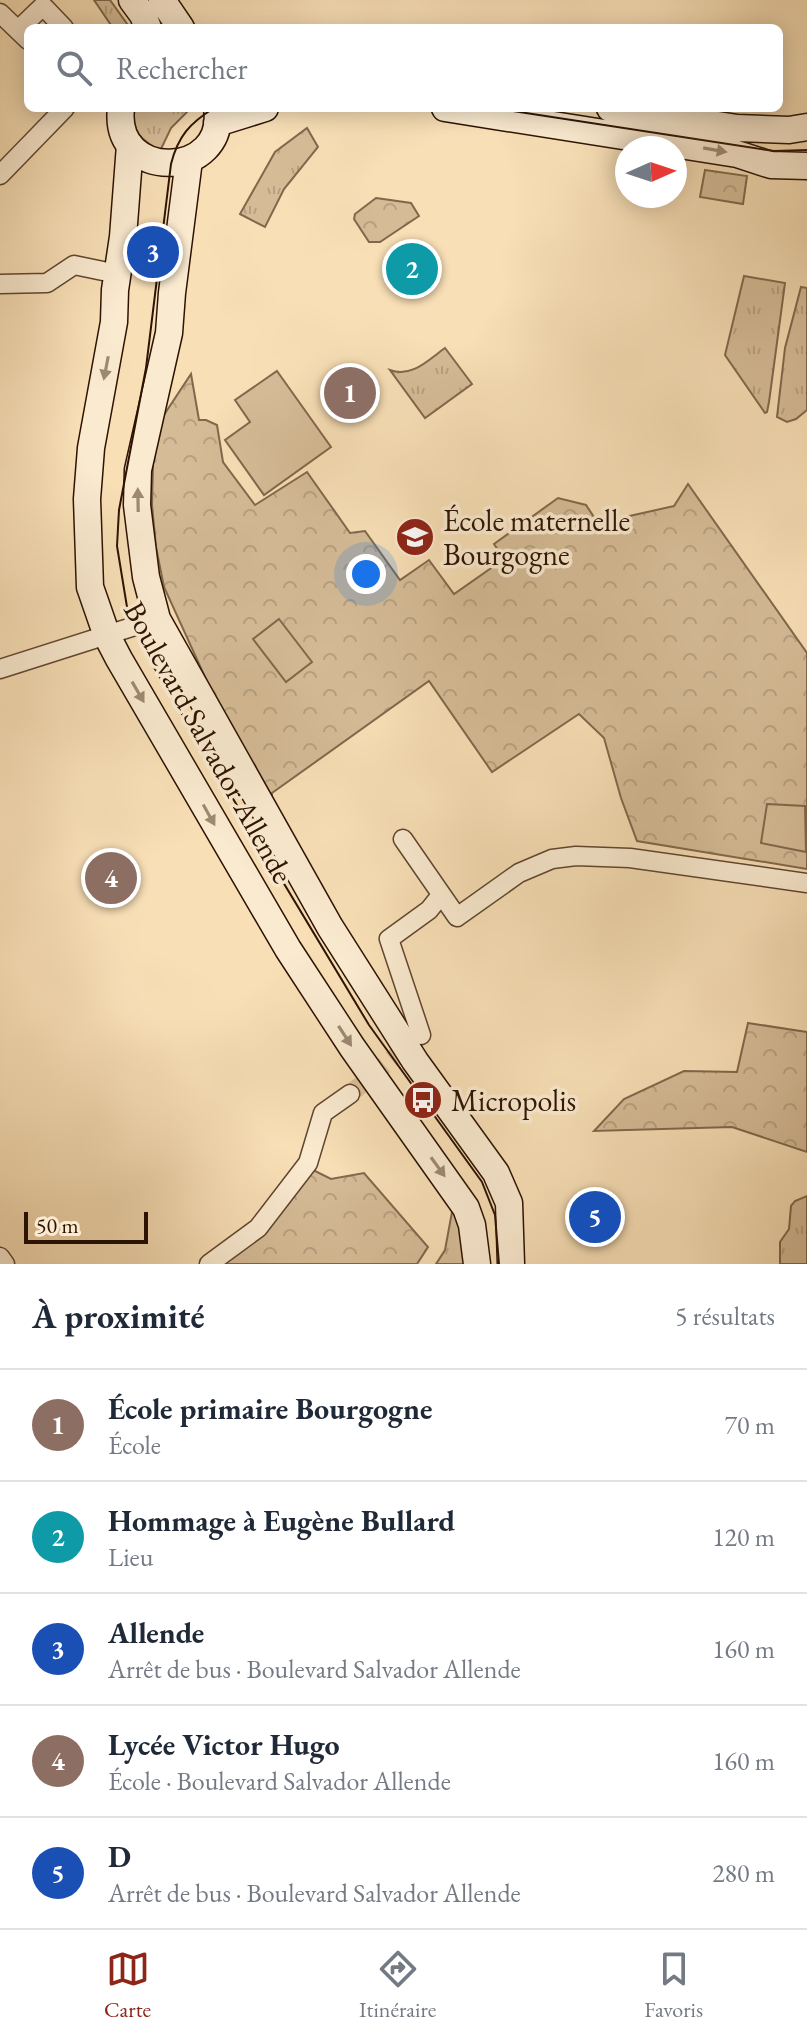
<!DOCTYPE html>
<html lang="fr">
<head>
<meta charset="utf-8">
<style>
	:root { --surface:#fff; --page:#f2f2f3; --text:#1f2937; --muted:#747a83; --line:#e0e1e3; --accent:#8f2418 }
	body { margin:0; font-family:"EB Garamond",serif; background:var(--page); color:var(--text) }
	.compass { position:absolute; left:615px; top:136px; width:72px; height:72px; border-radius:50%; background:var(--surface); box-shadow:0 4px 20px #0003; rotate:87deg }
	.scale { position:absolute; left:24px; bottom:20px; width:124px; box-sizing:border-box; padding-left:8px; border:4px solid #2d1302; border-top:0; font-size:22px; line-height:28px; white-space:nowrap; color:#2d1302; -webkit-text-stroke:6px #faead0; paint-order:stroke }
	.you { position:absolute; left:366px; top:574px; width:28px; height:28px; margin:-20px; border:6px solid #fff; border-radius:50%; background:#1a73e8; box-shadow:0 0 0 12px #1a73e833 }
	.badge { display:grid; place-items:center; width:52px; height:52px; border-radius:50%; background:var(--accent); color:#fff; font-size:26px; font-weight:700 }
	.pin { position:absolute; translate:-50% -50%; border:4px solid #fff; box-shadow:0 2px 8px #0006 }
	.list { margin:0; padding:0; list-style:none }
	h2 { display:flex; justify-content:space-between; align-items:center; height:104px; margin:0; padding:0 32px; font-size:34px }
	h2 small { font-size:26px; font-weight:400; color:var(--muted) }
	.list li { display:grid; grid-template-columns:52px 1fr auto; gap:24px; align-items:center; box-sizing:border-box; height:112px; padding:0 32px; border-top:2px solid var(--line) }
	.list b { display:block; font-size:30px; white-space:nowrap }
	.list p { margin:0; font-size:26px; white-space:nowrap; color:var(--muted) }
	.list em { font-size:26px; font-style:normal; color:var(--muted) }
	.icon { flex:none; width:44px; height:44px; fill:none; stroke:currentColor; stroke-width:2; stroke-linecap:round; stroke-linejoin:round }
	.map { position:relative; flex:none; width:807px; height:1264px; overflow:hidden }
	.search { position:absolute; background:var(--surface); box-shadow:0 4px 20px #0003; left:24px; right:24px; top:24px; height:88px; display:flex; align-items:center; gap:20px; box-sizing:border-box; padding:0 28px; border-radius:12px; color:var(--muted); font-size:30px }
	.sheet { height:664px; background:var(--surface) }
	nav { display:flex; justify-content:space-around; align-items:center; box-sizing:border-box; height:112px; border-top:2px solid var(--line); background:var(--surface); font-size:22px; color:var(--muted) }
	nav a { display:grid; justify-items:center; gap:4px }
	nav .on { color:var(--accent) }
	.map>svg:first-child { display:block }
</style>
</head>
<body>
<div class="map">
<svg width="807" height="1264" viewBox="0 0 807 1264">
	<defs>
		<pattern id="grass-tufts" width="24" height="20" patternUnits="userSpaceOnUse" patternTransform="scale(2)"><rect width="24" height="20" fill="#d5bc97"/><path d="M3 7l-1-3M5 7V3M7 7l1-3M15 17l-1-3M17 17v-4M19 17l1-3" fill="none" stroke="#b7a180"/></pattern>
		<pattern id="forest-crowns" width="20" height="18" patternUnits="userSpaceOnUse" patternTransform="scale(2)"><rect width="20" height="18" fill="#d5bc97"/><path d="M2 6a3 3 0 1 1 6 0M12 15a3 3 0 1 1 6 0" fill="none" stroke="#b7a180"/></pattern>
	</defs>
	<rect width="100%" height="100%" fill="#f8dfb6"/>
	<filter id="stains"><feTurbulence type="fractalNoise" baseFrequency=".0025" numOctaves="4"/><feColorMatrix values="0 0 0 0 .2 0 0 0 0 .09 0 0 0 0 .02 0 0 0 .5 -.17"/></filter>
	<radialGradient id="worn" r=".72"><stop offset=".6" stop-color="#630" stop-opacity="0"/><stop offset="1" stop-color="#630" stop-opacity=".3"/></radialGradient>
	<path fill="url(#grass-tufts)" stroke="#81684c" stroke-width="2" d="M94,0H110L130,28H113Z
		M133,108H191L171,128L160,151C139,138 133,133 133,108Z
		M307,128L318,147L284,189L265,227L240,214L275,152Z
		M744,276L785,283L769,402L767,412L765,413L725,355Z
		M801,287L807,288V410L796,419L787,422L777,417L785,348Z
		M445,348L472,384L425,418L390,370C412,378 428,360 445,348Z
		M807,1196V1264H780V1242L789,1229L791,1206L795,1201Z
		M455,1209L468,1264H436L445,1250L452,1212Z"/>
	<path fill="url(#forest-crowns)" stroke="#81684c" stroke-width="2" d="M705,170L747,176L743,204L700,197Z
		M376,198L411,203L419,216L380,242H369L354,219L355,214Z
		M191,374L199,420H206L217,425L223,462L255,505L307,472L350,533L365,531L400,580L429,560L454,594L504,559L494,544L558,498L586,505L598,523L674,506L688,484L807,653V869L637,841L621,798L604,738L579,714L492,772L429,681L272,793V797L210,688L164,587L156,547L152,505L153,464L162,418Z
		M748,1023L807,1032V1152L732,1127L594,1131L624,1099L684,1071L737,1072Z
		M311,1169L331,1179L364,1173L428,1247L417,1264H222Z"/>
	<path fill="#d5bc97" stroke="#81684c" stroke-width="2" d="M277,371L331,447L264,495L225,440L250,422L235,400Z
		M279,619L312,662L286,682L253,639Z
		M767,804L805,806L806,852L761,843Z"/>
	<g fill="none" stroke-linecap="round" stroke-linejoin="round">
		<path stroke="#dac09b" stroke-width="18" stroke-dasharray="18 9" stroke-linecap="butt" d="M350,1094L415,1040"/>
		<g stroke="#60462f" stroke-width="21">
			<path id="street" d="M0,13L28,40
				M18,30L43,6L64,28
				M0,175L65,108
				M0,284L47,283L74,265L103,271
				M0,669L157,619
				M403,839L457,917L519,873L552,859L576,856L630,858L807,883
				M421,1035L389,939L429,910L441,895
				M0,1257L5,1264
				M209,1264L258,1228L308,1163L323,1113L350,1094"/>
		</g>
		<g stroke="#2d1302" stroke-width="29">
			<path id="secondary" d="M132,0L143,15L148,28
				M162,0L181,28
				M121,108C112,183 228,179 217,108
				M445,108L737,154L771,165L807,166
				M610,108L737,128L789,130L807,127
				M217,123L265,108
				M130,145L123,237L115,290L114,322L91,448L87,499L90,587L107,636L119,659L288,949L352,1047L466,1208L472,1225L477,1264
				M189,160L172,293L169,333L138,470L137,505L146,577L157,619L330,927L415,1061L496,1173L509,1203L511,1264"/>
		</g>
		<use href="#street" stroke="#faead0" stroke-width="18"/>
		<use href="#secondary" stroke="#faead0" stroke-width="26"/>
		<path stroke="#2d1302" stroke-width="2" d="M214,108C190,123 178,136 171,164L146,368L119,510L117,546L127,607L152,664L369,1025L482,1182L495,1215L499,1264
			M494,108L774,151L807,150"/>
	</g>
	<defs><path id="oneway-solid" d="M-6-.8H1V-3.2L6.5 0L1 3.2V.8H-6Z" transform="scale(2)"/></defs>
	<g fill="#9e8973">
		<use href="#oneway-solid" transform="translate(715 150) rotate(10)"/>
		<use href="#oneway-solid" transform="translate(106 368) rotate(101)"/>
		<use href="#oneway-solid" transform="translate(138 500) rotate(-91)"/>
		<use href="#oneway-solid" transform="translate(138 692) rotate(60)"/>
		<use href="#oneway-solid" transform="translate(209 815) rotate(61)"/>
		<use href="#oneway-solid" transform="translate(345 1036) rotate(57)"/>
		<use href="#oneway-solid" transform="translate(438 1167) rotate(54)"/>
	</g>
	<defs>
		<g id="school-disc" transform="scale(2)"><circle r="9.5" fill="#8f2418" stroke="#faead0"/><path d="M0-5L7-2L0 1L-7-2ZM-4 1L0 2.5L4 1V4Q0 6-4 4Z" fill="#fff"/></g>
		<g id="bus-disc" transform="scale(2)"><circle r="9.5" fill="#8f2418" stroke="#faead0"/><path d="M-5-6H5V4H4V6H2V4H-2V6H-4V4H-5ZM-3.5-4V0h7V-4ZM-3.5 1.2v1.5H-2V1.2ZM2 1.2v1.5H3.5V1.2Z" fill="#fff"/></g>
	</defs>
	<g fill-rule="evenodd">
		<use href="#school-disc" x="415" y="537"/>
		<use href="#bus-disc" x="423" y="1100"/>
	</g>
	<g text-anchor="middle" dominant-baseline="central" stroke-width="7" stroke-linejoin="round" paint-order="stroke">
		<g font-size="30" fill="#2d1302" stroke="#faead0" text-anchor="start">
			<text x="443" y="520">École maternelle<tspan x="443" dy="34">Bourgogne</tspan></text>
			<text x="451" y="1100">Micropolis</text>
		</g>
		<g font-size="30" fill="#2d1302" stroke="#faead0">
			<text transform="translate(209 742) rotate(61)">Boulevard Salvador Allende</text>
		</g>
	</g>
	<rect width="100%" height="100%" filter="url(#stains)"/>
	<rect width="100%" height="100%" fill="url(#worn)"/>
</svg>
<svg class="compass" viewBox="-18 -18 36 36"><path d="M0-13l5 13h-10z" fill="#e53935"/><path d="M0 13l5-13h-10z" fill="#747a83"/></svg>
<div class="scale">50 m</div>
<div class="you"></div>
<div class="pin badge" style="left:350px;top:393px;background:#8d6e63">1</div>
<div class="pin badge" style="left:412px;top:269px;background:#0f9aa8">2</div>
<div class="pin badge" style="left:153px;top:252px;background:#1a4fb4">3</div>
<div class="pin badge" style="left:111px;top:878px;background:#8d6e63">4</div>
<div class="pin badge" style="left:595px;top:1217px;background:#1a4fb4">5</div>
<div class="search"><svg class="icon" aria-label="search" viewBox="0 0 24 24"><circle cx="10" cy="10" r="6"/><path d="M15 15l6 6"/></svg>Rechercher</div>
</div>
<section class="sheet">
<h2>À proximité<small>5 résultats</small></h2>
<ul class="list">
<li><span class="badge" style="background:#8d6e63">1</span><div><b>École primaire Bourgogne</b><p>École</p></div><em>70 m</em></li>
<li><span class="badge" style="background:#0f9aa8">2</span><div><b>Hommage à Eugène Bullard</b><p>Lieu</p></div><em>120 m</em></li>
<li><span class="badge" style="background:#1a4fb4">3</span><div><b>Allende</b><p>Arrêt de bus · Boulevard Salvador Allende</p></div><em>160 m</em></li>
<li><span class="badge" style="background:#8d6e63">4</span><div><b>Lycée Victor Hugo</b><p>École · Boulevard Salvador Allende</p></div><em>160 m</em></li>
<li><span class="badge" style="background:#1a4fb4">5</span><div><b>D</b><p>Arrêt de bus · Boulevard Salvador Allende</p></div><em>280 m</em></li>
</ul>
</section>
<nav>
<a class="on"><svg class="icon" aria-label="map" viewBox="0 0 24 24"><path d="M3 6l6-2 6 2 6-2v14l-6 2-6-2-6 2zM9 4v14M15 6v14"/></svg>Carte</a>
<a><svg class="icon" aria-label="directions" viewBox="0 0 24 24"><path d="M12 3l9 9-9 9-9-9zM9 14v-3h6M13 9l2 2-2 2"/></svg>Itinéraire</a>
<a><svg class="icon" aria-label="saved" viewBox="0 0 24 24"><path d="M7 4h10v16l-5-4-5 4z"/></svg>Favoris</a>
</nav>
</body>
</html>
